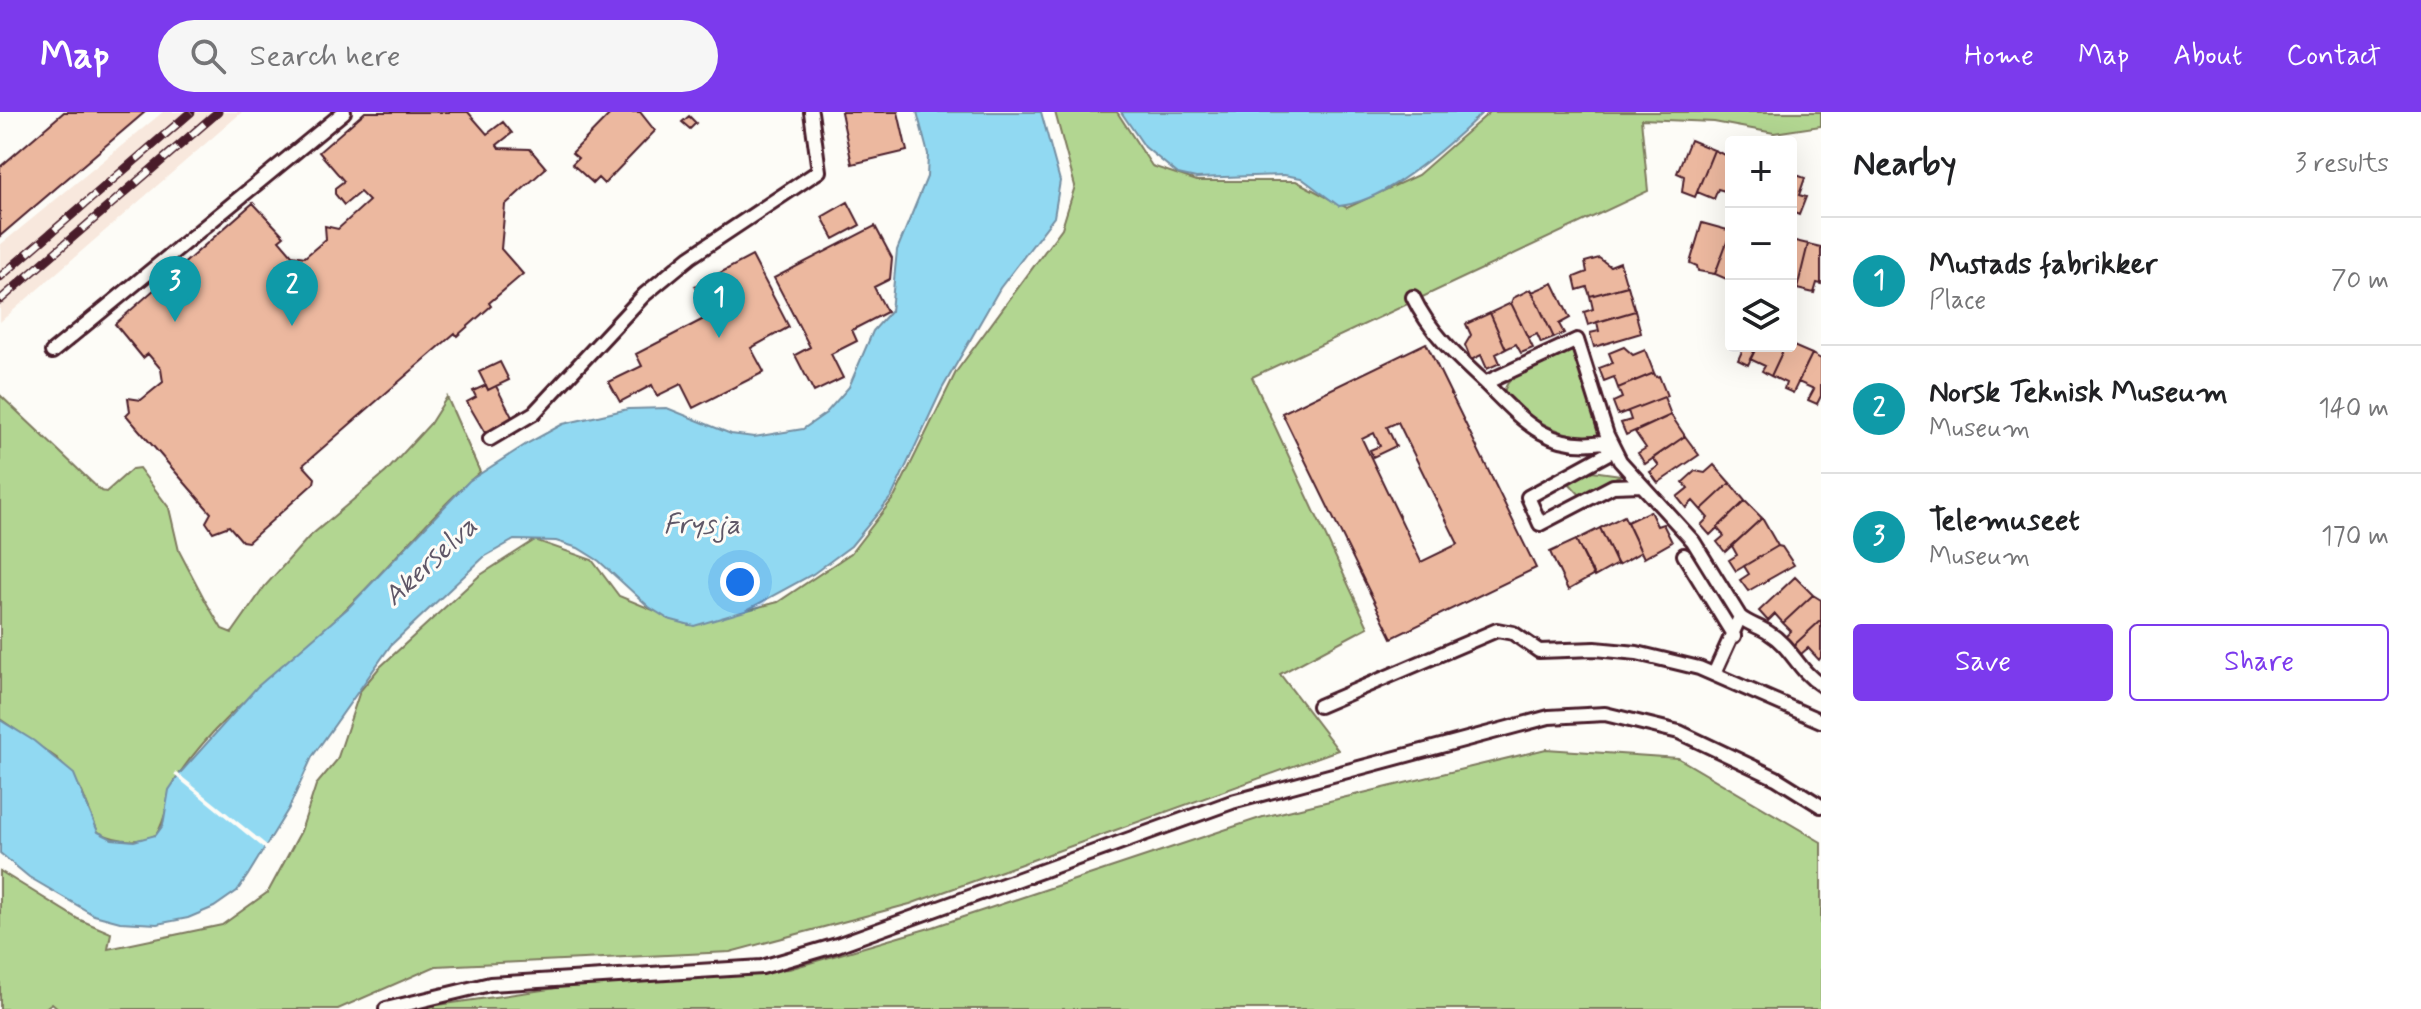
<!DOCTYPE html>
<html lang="en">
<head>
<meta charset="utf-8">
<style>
	:root { --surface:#fff; --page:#f6f6f6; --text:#202124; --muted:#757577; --line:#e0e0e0; --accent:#7c3aed }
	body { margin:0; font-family:Mynerve,sans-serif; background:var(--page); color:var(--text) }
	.controls { position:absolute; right:24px; top:24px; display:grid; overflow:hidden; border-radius:8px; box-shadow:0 8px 32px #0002 }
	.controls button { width:72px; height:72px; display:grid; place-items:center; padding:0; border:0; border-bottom:2px solid var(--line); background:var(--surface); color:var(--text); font:40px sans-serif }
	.you { position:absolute; left:740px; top:470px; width:28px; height:28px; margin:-20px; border:6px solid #fff; border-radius:50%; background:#1a73e8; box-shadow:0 0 0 12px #1a73e833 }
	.badge { display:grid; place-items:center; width:52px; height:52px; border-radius:50%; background:var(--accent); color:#fff; font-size:26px; font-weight:700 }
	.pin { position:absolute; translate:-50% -66px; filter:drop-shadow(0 2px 4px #0008) }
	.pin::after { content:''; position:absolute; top:42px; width:28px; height:24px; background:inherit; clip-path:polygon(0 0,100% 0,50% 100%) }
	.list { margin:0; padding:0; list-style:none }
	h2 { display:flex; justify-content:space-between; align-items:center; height:104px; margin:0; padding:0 32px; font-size:34px }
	h2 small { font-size:26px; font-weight:400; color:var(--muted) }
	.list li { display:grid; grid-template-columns:52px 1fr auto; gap:24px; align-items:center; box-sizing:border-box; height:128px; padding:0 32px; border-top:2px solid var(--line) }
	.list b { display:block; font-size:30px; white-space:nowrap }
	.list p { margin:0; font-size:26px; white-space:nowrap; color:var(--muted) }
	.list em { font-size:26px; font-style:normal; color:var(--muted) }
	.actions { display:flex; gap:16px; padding:24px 32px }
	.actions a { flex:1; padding:18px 0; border:2px solid var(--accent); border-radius:8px; text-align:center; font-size:28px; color:var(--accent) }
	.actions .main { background:var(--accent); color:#fff }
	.icon { flex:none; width:44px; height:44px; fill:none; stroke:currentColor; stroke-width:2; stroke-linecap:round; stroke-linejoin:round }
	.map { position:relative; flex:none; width:1821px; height:897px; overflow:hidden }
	header { display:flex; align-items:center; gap:48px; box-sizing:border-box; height:112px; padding:0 40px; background:var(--accent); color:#fff }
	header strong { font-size:38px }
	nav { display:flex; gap:44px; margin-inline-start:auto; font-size:28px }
	.search { width:560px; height:72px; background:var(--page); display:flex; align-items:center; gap:20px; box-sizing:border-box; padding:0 28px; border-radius:44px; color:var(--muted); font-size:30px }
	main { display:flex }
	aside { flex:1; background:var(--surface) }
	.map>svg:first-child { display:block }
</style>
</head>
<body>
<header>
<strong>Map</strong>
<div class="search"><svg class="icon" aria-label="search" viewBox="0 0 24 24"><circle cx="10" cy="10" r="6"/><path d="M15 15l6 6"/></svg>Search here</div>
<nav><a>Home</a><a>Map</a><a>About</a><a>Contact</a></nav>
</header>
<main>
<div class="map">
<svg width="1821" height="897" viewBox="0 0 1821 897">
	<rect width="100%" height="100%" fill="#fdfcf7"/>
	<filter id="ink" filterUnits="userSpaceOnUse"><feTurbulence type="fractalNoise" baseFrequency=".0125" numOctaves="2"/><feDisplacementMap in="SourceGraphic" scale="16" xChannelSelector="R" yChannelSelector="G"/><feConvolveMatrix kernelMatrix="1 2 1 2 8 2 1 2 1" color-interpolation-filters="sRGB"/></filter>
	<g filter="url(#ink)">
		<path fill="#f8e8dd" d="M163,0H242L0,210V133Z"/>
		<path fill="#b2d691" stroke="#7e7a5e" stroke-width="2" d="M1055,0H1117L1152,54L1197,69H1296L1347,96L1418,63L1490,0H1821V14L1774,21L1714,10L1641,7L1648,79L1252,265L1368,515L1280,562L1338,638L910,792L730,840L436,854L338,897H59L52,891L44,897H0V759L78,807L111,821L108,837L222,813L268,780L301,719L316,673L337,648L360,579L379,556L479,464L535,428L592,448L619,484L689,513L778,490L851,441L895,384L956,260L1062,116L1075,74Z
			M1564,240H1574L1580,246L1601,326C1561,326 1534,309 1504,284C1503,259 1546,249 1564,240Z
			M0,283L101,379L106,380L132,357L139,356L169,396L179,439L206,490L222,517L232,521L265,474L308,426L386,360L430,312L447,285L480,360C432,401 393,451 348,495C293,551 225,596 179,662C166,681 169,704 156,723C136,732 116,729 98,720L82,680L58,647L0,607Z
			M1592,359L1621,363L1580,383L1568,370Z
			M1546,637L1678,646L1821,730V897H410L641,864L789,857L933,815L1263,705Z"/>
		<path fill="#91d9f2" stroke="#758fa2" stroke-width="2" d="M917,0H1041L1060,69L1054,105L1000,176L942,277L892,384L851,434L813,462L745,499L694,514L668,507L649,495L599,449L578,436L556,429L514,428L484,445L391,533L312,645L289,696L248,763L237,779L214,795L188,806L157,812L120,810L94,803L29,765L0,741V608L34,629L74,662L98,720L112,727L134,729L156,723L163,713L169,678L181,660L257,575L348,496L469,369L528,331L563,312L628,297L667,296L731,322L754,325L803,317L826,301L849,275L873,219L891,199L897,138L927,65L928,42Z
			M1121,0H1483C1450,32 1386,90 1339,94L1301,66L1284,63L1196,66L1178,62L1145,35Z"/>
		<path fill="#fdfcf7" d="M176,660L268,734L266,738L174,663Z"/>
		<path fill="#ecb89f" stroke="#4a1f2b" stroke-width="2" fill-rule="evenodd" d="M64,0H145L0,124V55Z
			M365,0H468L487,22L503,10L512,21L497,33L499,36L530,37L546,56L505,93L501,137L523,162L489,191L491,194L457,224L455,221L303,353L315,366L314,371L248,430L242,429L229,414L213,420L206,410L211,401L126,303L130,299L128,286L141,288L163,270L161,257L148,242L143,246L115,212L253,91L284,124L279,128L292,143L305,145L326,127L325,114L338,117L369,89L360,80L344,93L335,82V76L344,69L319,40Z
			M612,0H640L655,19L604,72L598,66L593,71L572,52L578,46L572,41Z
			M841,0H898L907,39L852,52Z
			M689,4L696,11L690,17L682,10Z
			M1690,28L1714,38L1695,85L1682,80L1684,64L1677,61Z
			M1714,38L1731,46V64L1725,79L1718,77L1714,87L1697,80Z
			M1791,61L1805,66L1799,83L1806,85L1799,103L1792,100L1791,103Z
			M848,90L860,113L834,127L822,105Z
			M1702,111L1731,119L1715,162L1698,159L1697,154L1690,151Z
			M875,114L892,146L890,167L874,175L887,200L852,218L857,229L831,242L843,266L814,280L795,243L810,235L774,166Z
			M1731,119V169L1715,162Z
			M1791,128L1808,132L1797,177L1791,175Z
			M1808,132L1821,135V172L1817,171L1814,181L1797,177Z
			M752,144L789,215L751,236L764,260L693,296L681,272L657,284L652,273L620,290L609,270L642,254L636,242L725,196L716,180L702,187L695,174Z
			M1599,146L1610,154L1620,150L1627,174L1590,184L1587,175L1577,178L1574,165L1587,160L1585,150Z
			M1553,171L1570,206L1559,212L1564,221L1554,226L1532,180Z
			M1628,174L1635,199L1588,213L1584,200L1593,197L1590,184Z
			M1531,177L1554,226L1541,231L1537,222L1528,226L1511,191L1513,186Z
			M1511,191L1533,236L1521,241L1516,232L1506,237L1490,201Z
			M1635,199L1641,221L1594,235L1590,221L1599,219L1597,210Z
			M1490,201L1506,237L1496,242L1500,251L1487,257L1481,243L1471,248L1465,233L1471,223L1466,212Z
			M1426,231L1536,456L1392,526L1282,301ZM1398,310L1458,432L1421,450L1362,327L1374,321L1380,334L1370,338L1373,345L1396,334L1387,315Z
			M1791,233L1812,242L1793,281L1784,277L1786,271L1771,264L1785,234Z
			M1737,234H1757L1748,253L1738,248L1743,237Z
			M1757,234H1785L1771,264L1762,259L1765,254L1750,247Z
			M1624,235L1633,243L1645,238L1654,261L1618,276L1614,265L1604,269L1599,256L1613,251L1609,241Z
			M1812,242L1821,247V284L1817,292L1808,288L1814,277L1798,270Z
			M500,250L509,268L488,278L479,260Z
			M1654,261L1656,265L1659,264L1667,284L1618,303L1613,290L1622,286L1618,276Z
			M486,273L488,278L496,274L513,307L485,321L467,290L476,285L473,279Z
			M1664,285L1671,303L1626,323L1621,311L1631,308L1628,299Z
			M1671,303L1685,324L1645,352L1638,341L1646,336L1635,320Z
			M1685,324L1699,343L1658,371L1650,360L1659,354L1653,346Z
			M1714,353L1730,371L1701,398L1693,389L1686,396L1677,385L1688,376L1683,370L1695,359L1705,361Z
			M1730,371L1745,389L1710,423L1701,413L1708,406L1701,398Z
			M1745,389L1762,406L1725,440L1717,430L1724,424L1717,416Z
			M1650,399L1657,414L1663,412L1672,430L1644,446L1627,410Z
			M1624,404L1641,440L1618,453L1600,416Z
			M1762,406L1778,434L1736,459L1729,448L1737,443L1732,434Z
			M1600,416L1617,452L1594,465L1576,428Z
			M1576,428L1594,463L1568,478L1550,440Z
			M1778,434L1782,435L1794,453L1748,479L1740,468L1749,462L1744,454Z
			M1795,465L1813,483L1783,511L1775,502L1768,509L1759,499Z
			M1813,483L1821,488V508L1792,535L1784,526L1791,519L1783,511Z
			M1821,508V545L1819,548L1808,536L1800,543L1792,535Z"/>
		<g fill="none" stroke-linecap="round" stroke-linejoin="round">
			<g stroke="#4a1f2b" stroke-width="18">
				<path id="lane" d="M1413,185C1429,219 1456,244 1483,269C1520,305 1545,339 1603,330L1611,337
					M52,240L344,0
					M1485,271L1577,228L1607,323L1620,349L1693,429L1740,505L1714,562
					M490,327L534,301L644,183L690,145L819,59L811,0
					M1614,338L1528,385L1540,412L1613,374L1641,373
					M1684,443L1734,524
					M1740,505C1750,513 1759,514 1769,521C1791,534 1799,560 1821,573
					M1319,594L1497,518L1513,521L1539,539L1595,537L1637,541L1699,556L1821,609
					M386,897L490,872L762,855L837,833L1232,690L1549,605L1605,602L1679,620L1776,666L1821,694"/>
			</g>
			<use href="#lane" stroke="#fdfcf7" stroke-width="12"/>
			<g stroke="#4a1f2b" stroke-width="9">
				<path id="rail" d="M0,165L191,0
					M0,188L218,0"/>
			</g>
			<use href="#rail" stroke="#fdfcf7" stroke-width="6" stroke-dasharray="18" stroke-linecap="butt"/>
		</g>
	</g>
	<g text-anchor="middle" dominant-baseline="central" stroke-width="6" stroke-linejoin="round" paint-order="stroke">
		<g font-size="28" font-style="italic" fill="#5f5767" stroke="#fdfcf7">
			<text x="702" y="413">Frysja</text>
			<text transform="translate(431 450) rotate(-43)">Akerselva</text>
		</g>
	</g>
</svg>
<div class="controls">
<button>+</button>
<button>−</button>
<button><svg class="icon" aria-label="layers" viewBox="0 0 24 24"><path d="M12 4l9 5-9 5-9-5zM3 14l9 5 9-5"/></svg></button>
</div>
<div class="you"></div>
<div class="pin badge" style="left:719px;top:226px;background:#0f9aa8">1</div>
<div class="pin badge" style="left:292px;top:214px;background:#0f9aa8">2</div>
<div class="pin badge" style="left:175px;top:210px;background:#0f9aa8">3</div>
</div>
<aside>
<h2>Nearby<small>3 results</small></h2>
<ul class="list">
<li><span class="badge" style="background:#0f9aa8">1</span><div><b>Mustads fabrikker</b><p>Place</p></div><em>70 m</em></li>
<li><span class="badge" style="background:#0f9aa8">2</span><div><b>Norsk Teknisk Museum</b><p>Museum</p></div><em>140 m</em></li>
<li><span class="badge" style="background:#0f9aa8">3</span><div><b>Telemuseet</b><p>Museum</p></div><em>170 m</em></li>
</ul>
<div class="actions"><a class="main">Save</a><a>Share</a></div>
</aside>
</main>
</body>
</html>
